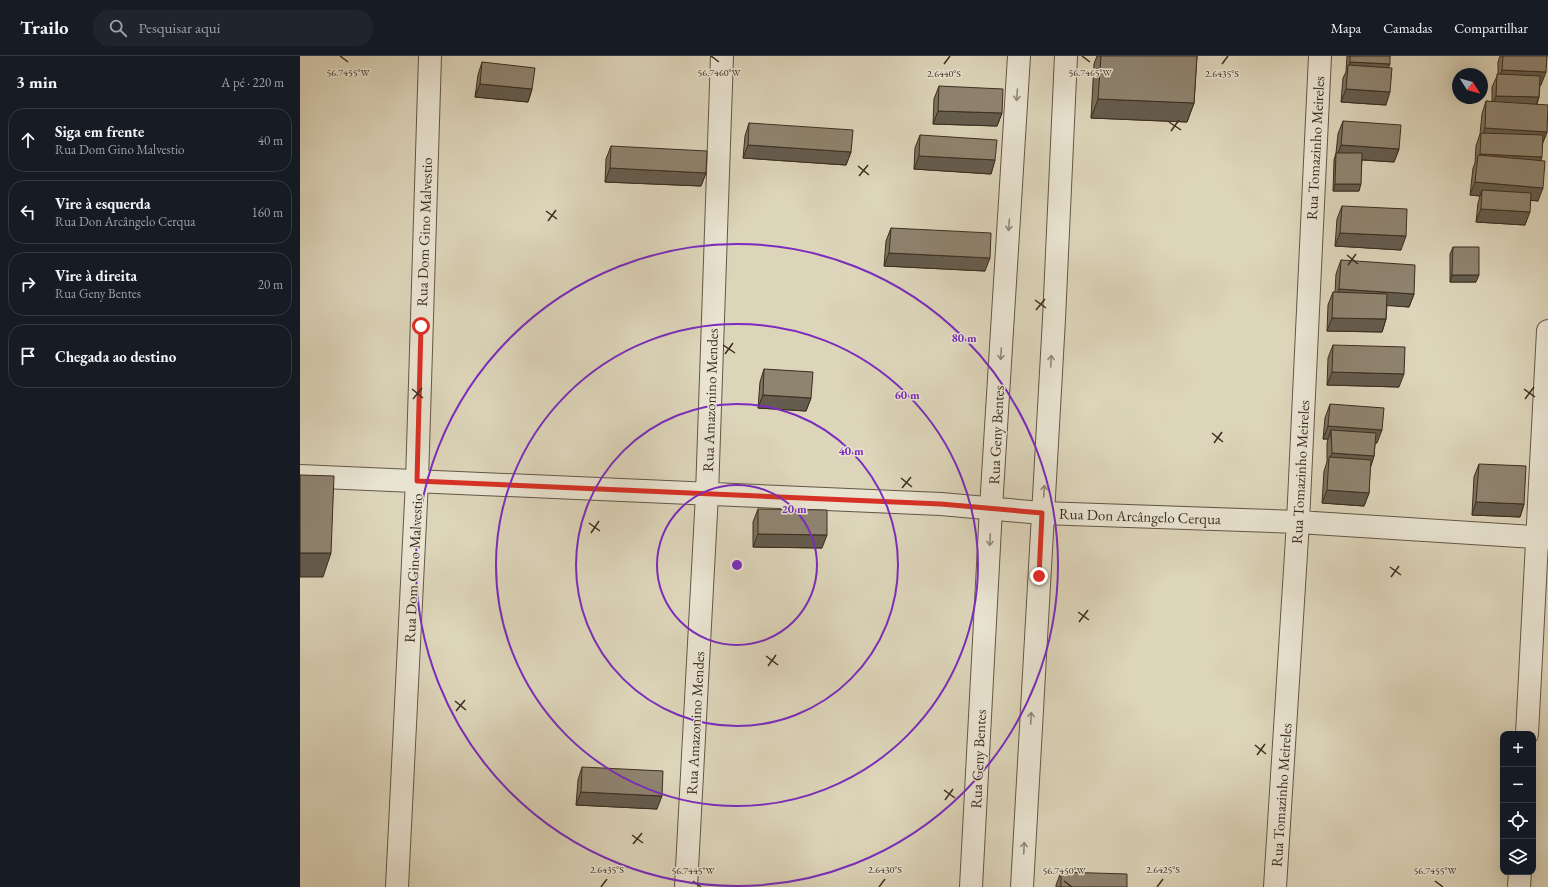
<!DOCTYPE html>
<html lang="pt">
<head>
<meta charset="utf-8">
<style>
	:root { --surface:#171b24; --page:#20242c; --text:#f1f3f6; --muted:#9ea1a6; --line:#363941 }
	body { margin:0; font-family:"EB Garamond",serif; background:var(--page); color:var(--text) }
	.controls { position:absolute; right:12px; bottom:12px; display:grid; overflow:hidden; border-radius:8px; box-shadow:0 4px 16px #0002 }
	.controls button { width:36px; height:36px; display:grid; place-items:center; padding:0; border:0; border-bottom:1px solid var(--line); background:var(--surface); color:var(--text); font:20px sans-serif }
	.compass { position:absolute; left:1152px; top:12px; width:36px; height:36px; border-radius:50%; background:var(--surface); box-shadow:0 4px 16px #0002; rotate:127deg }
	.stop { position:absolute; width:12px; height:12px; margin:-9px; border:3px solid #d93025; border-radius:50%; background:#fff }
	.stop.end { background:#d93025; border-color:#fff; box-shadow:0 1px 4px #0008 }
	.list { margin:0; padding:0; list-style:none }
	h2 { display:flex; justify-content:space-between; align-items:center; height:52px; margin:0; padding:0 16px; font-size:17px }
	h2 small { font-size:13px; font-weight:400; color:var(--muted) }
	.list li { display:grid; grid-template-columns:26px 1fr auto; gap:12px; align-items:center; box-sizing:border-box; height:64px; margin:0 8px 8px; padding:0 8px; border:1px solid var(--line); border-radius:16px }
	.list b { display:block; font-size:15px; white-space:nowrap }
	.list p { margin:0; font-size:13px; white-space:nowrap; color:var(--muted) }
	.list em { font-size:13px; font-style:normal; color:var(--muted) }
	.icon { flex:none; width:22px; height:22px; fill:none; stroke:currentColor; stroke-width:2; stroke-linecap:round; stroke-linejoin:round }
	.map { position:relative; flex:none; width:1248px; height:831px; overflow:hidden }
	header { display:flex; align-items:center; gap:24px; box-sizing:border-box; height:56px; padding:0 20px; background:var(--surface); border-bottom:1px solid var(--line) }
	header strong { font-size:19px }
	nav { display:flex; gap:22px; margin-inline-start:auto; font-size:14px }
	.search { width:280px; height:36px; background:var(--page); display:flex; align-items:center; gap:10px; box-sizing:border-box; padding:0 14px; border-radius:16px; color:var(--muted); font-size:15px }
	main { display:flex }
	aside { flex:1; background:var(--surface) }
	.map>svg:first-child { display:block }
</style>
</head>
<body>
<header>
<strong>Trailo</strong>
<div class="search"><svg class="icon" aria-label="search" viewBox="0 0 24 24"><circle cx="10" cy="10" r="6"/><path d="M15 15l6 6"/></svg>Pesquisar aqui</div>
<nav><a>Mapa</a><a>Camadas</a><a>Compartilhar</a></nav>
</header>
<main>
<aside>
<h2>3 min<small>A pé · 220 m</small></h2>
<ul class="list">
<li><svg class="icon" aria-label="ahead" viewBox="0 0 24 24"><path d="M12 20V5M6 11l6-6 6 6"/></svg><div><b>Siga em frente</b><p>Rua Dom Gino Malvestio</p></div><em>40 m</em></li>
<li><svg class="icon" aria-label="left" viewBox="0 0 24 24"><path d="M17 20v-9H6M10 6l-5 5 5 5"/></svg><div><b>Vire à esquerda</b><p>Rua Don Arcângelo Cerqua</p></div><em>160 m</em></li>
<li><svg class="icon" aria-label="right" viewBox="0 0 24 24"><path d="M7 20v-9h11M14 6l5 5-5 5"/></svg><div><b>Vire à direita</b><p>Rua Geny Bentes</p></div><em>20 m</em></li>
<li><svg class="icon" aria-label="arrive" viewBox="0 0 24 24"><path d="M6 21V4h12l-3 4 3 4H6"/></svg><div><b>Chegada ao destino</b></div></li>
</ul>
</aside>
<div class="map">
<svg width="1248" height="831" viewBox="0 0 1248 831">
	<rect width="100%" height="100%" fill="#ddd5ba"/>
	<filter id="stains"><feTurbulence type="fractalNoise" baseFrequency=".005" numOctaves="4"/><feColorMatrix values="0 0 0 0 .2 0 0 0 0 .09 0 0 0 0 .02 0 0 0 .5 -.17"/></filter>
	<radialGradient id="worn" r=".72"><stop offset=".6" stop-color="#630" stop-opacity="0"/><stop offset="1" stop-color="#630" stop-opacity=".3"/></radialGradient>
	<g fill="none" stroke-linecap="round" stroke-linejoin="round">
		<g stroke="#645646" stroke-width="24">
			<path id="minor" d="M0,420L641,448L742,457L998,466L1248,482
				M1227,678L1248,275
				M97,831L117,425L130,0
				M386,831L407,438L422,0
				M975,831L998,466L1020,0
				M1219,831L1220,816"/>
		</g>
		<g stroke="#645646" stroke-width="24">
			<path id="tertiary" d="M671,831L691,452L719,0
				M722,831L754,263L766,0"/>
		</g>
		<use href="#minor" stroke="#e9e4d2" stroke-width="22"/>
		<use href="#tertiary" stroke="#e9e4d2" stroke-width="22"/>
	</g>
	<path fill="#7b7260" stroke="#3b2c1f" d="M797,0H897L894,47L887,66L791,62L794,8Z
		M1047,0H1090L1088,12L1086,49L1041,46L1043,22L1046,16Z
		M1200,0H1247L1241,29H1240L1239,41L1237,48L1247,76L1242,88L1241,104L1238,145L1231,144L1225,169L1176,166L1178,147L1180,140L1170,139L1173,112L1175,107L1176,90L1180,78L1182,58L1186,45L1192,46V31L1198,18V6Z
		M182,6L232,33L228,46L175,41L178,19Z
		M639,30L702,57L697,70L633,68L634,43Z
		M1043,65L1099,93L1094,106L1062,104L1059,135H1033L1034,104L1036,97L1038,78Z
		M449,67L551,96L546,109L443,102L445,80Z
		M620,79L695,104L691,118L614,113L615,92Z
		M311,90L406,117L401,130L305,126L306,103Z
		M1042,150L1101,194L1035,190L1037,163Z
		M591,172L685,215L584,210L586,185Z
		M1153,191L1176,226H1150V198Z
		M1041,204L1114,238L1109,251L1087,249L1086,263L1082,276L1027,275L1028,249L1033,236H1035L1036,218Z
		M1033,289L1099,331L1027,329L1028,302Z
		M464,313L511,342L506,355L458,352L460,326Z
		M1030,348L1077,387H1075L1074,400L1070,412L1069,437L1064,450L1022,447L1024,415L1027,406V387L1028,383H1023L1025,362Z
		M1179,408L1224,448L1220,461L1172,459L1174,421Z
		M458,453L522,492L453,491V466Z
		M282,711L357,753L276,749L278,724Z
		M761,816L827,831H756V829Z"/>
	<path fill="#645c4e" stroke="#3b2c1f" d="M1050,6L1090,8L1085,21L1048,13Z
		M1202,14L1246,16L1241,29L1197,27Z
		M180,28L232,33L228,46L175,41Z
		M1046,33L1090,36L1086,49L1041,46Z
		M1196,40L1239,41L1234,55L1191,53Z
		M798,43L894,47L887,66L791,62Z
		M638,55L702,57L697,70L633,68Z
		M1185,72L1247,76L1242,89L1181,83Z
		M448,89L551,96L546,109L443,102Z
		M1041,89L1099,93L1094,106L1036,102Z
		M1180,98L1242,101L1237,114L1177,105Z
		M619,100L695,104L691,118L614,113Z
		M310,112L406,117L401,130L305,126Z
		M1175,126L1243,132L1238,145L1182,140V134L1180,140L1170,139Z
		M1035,128H1061L1059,135H1033Z
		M1181,153L1230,156L1225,169L1176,166Z
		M1040,177L1106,180L1101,194L1035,190Z
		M589,197L690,202L685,215L584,210Z
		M1152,219H1179L1176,226H1150Z
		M1039,233L1114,238L1109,251L1034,246Z
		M1032,262L1086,263L1082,276L1027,275Z
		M1032,316L1104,318L1099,331L1027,329Z
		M463,339L511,342L506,355L458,352Z
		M1028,370L1082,374L1077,387L1031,383V374L1028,383H1023Z
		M1032,397L1074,400L1070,413L1028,406Z
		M1027,434L1069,437L1064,450L1022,447Z
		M1176,446L1224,448L1220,461L1172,459Z
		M458,478L527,479L522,492L453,491Z
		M0,497H31L23,521H0Z
		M281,736L362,740L357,753L276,749Z"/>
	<path fill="#8f8470" stroke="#3b2c1f" d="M801,0H897L894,47L798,43Z
		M1050,0H1090V8L1050,6Z
		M1203,0H1247L1246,16L1202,14Z
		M182,6L235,12L232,33L180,28Z
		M1048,9L1092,12L1090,36L1046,33Z
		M1197,18L1240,20L1239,41L1196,40Z
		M639,30L703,33L702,57L638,55Z
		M1186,45L1248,49L1247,76L1185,72Z
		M1043,65L1101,69L1099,93L1041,89Z
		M449,67L553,74L551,96L448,89Z
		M1181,77L1243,79L1242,101L1180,98Z
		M620,79L697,84L695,104L619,100Z
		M311,90L407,95L406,117L310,112Z
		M1036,97H1062L1061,128H1035Z
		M1178,99L1245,105L1243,132L1175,126Z
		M1182,134L1231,137L1230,156L1181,153Z
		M1042,150L1107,153L1106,180L1040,177Z
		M591,172L691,177L690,202L589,197Z
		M1153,191H1179V219H1152Z
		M1041,204L1115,209L1114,238L1039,233Z
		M1033,236L1087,238L1086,263L1032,262Z
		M1033,289L1105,291L1104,318L1032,316Z
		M464,313L513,316L511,342L463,339Z
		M1030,348L1084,352L1082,374L1028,370Z
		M1031,374L1076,377L1074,400L1032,397Z
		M1029,401L1071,404L1069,437L1027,434Z
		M1179,408L1226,410L1224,448L1176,446Z
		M0,419L34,420L31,497H0Z
		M458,453L527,454V479L458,478Z
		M282,711L363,715L362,740L281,736Z
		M761,816L827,818V831H761Z"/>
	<defs><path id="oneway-shaft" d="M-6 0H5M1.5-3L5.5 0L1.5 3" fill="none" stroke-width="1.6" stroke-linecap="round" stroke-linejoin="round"/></defs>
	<g stroke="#928878">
		<use href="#oneway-shaft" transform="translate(717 39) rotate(94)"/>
		<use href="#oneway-shaft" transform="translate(709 169) rotate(94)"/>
		<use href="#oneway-shaft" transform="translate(701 298) rotate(93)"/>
		<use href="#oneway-shaft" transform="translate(751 305) rotate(-87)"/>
		<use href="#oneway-shaft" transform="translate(744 435) rotate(-87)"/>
		<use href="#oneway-shaft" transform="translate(690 484) rotate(93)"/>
		<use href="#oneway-shaft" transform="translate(731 662) rotate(-87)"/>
		<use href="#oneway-shaft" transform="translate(724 792) rotate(-87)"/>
	</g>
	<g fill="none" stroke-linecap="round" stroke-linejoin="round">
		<path stroke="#d93025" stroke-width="5" d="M121,270L117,425L641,448L742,457L739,520"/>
	</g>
	<path fill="none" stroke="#3b2c1f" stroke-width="1.5" d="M40,0L48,6M411,0L419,6M782,0L790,6M644,8L650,0M922,8L928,0M869,66L881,74M871,75L879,64M558,110L569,119M559,120L568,109M246,155L257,163M248,165L256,154M1047,199L1058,208M1048,209L1056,198M735,244L746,252M736,254L745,243M423,289L435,297M425,298L433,287M112,333L123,342M1224,333L1235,341M113,343L122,332M1225,343L1234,331M912,377L923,386M914,387L922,376M601,422L612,431M602,432L611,421M289,467L300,475M291,477L299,465M1090,511L1101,519M1091,521L1099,510M778,556L789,564M779,566L788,554M466,600L478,609M468,610L476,599M155,645L166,654M156,655L165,644M955,689L966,698M957,699L965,688M644,734L655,742M645,744L653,733M332,779L343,787M333,788L342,777M393,825L401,831M764,825L772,831M1135,825L1143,831M301,831L307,823M579,831L585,823M857,831L863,823"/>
	<g fill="none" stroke="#7b2cbf" stroke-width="2">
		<circle cx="437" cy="509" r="80"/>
		<circle cx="437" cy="509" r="161"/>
		<circle cx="437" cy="509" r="241"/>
		<circle cx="437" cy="509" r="321"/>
	</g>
	<g text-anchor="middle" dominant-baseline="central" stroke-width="3" stroke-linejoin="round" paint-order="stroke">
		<g font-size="15" fill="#3b2c1f" stroke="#e9e4d2">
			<text transform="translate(1015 92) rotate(-87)">Rua Tomazinho Meireles</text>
			<text transform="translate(124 176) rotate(-88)">Rua Dom Gino Malvestio</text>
			<text transform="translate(410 344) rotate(-88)">Rua Amazonino Mendes</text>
			<text transform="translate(696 379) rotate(-87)">Rua Geny Bentes</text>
			<text transform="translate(1000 416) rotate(-87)">Rua Tomazinho Meireles</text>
			<text transform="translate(840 460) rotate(2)">Rua Don Arcângelo Cerqua</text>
			<text transform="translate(113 512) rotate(-87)">Rua Dom Gino Malvestio</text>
			<text transform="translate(395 667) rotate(-87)">Rua Amazonino Mendes</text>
			<text transform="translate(678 703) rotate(-87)">Rua Geny Bentes</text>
			<text transform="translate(981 739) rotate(-86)">Rua Tomazinho Meireles</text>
		</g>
	</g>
	<g font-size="10" text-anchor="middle" fill="#3b2c1f" stroke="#e9e4d2" stroke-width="3" stroke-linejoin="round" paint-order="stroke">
		<text x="48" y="20">56.7455°W</text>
		<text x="419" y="20">56.7460°W</text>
		<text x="790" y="20">56.7465°W</text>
		<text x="644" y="21">2.6440°S</text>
		<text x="922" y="21">2.6435°S</text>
		<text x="307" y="817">2.6435°S</text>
		<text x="585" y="817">2.6430°S</text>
		<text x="863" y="817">2.6425°S</text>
		<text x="393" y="818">56.7445°W</text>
		<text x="764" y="818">56.7450°W</text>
		<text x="1135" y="818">56.7455°W</text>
	</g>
	<circle cx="437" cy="509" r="6" fill="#7b2cbf" stroke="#e9e4d2" stroke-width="2"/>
	<g font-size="12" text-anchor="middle" font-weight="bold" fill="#7b2cbf" stroke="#e9e4d2" stroke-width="3" stroke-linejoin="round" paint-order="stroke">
		<text x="664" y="286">80 m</text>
		<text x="607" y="343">60 m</text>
		<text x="551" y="399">40 m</text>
		<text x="494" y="457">20 m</text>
	</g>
	<rect width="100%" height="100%" filter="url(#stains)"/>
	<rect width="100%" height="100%" fill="url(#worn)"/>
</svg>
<div class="controls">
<button>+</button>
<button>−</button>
<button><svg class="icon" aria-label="locate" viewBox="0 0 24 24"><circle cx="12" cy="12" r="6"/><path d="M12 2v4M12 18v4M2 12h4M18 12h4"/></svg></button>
<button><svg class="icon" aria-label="layers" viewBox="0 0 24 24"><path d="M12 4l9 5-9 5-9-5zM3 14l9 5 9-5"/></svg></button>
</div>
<svg class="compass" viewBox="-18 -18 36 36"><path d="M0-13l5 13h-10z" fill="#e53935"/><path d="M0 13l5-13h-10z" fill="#9ea1a6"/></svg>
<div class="stop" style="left:121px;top:270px"></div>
<div class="stop end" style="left:739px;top:520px"></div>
</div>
</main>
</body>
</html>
